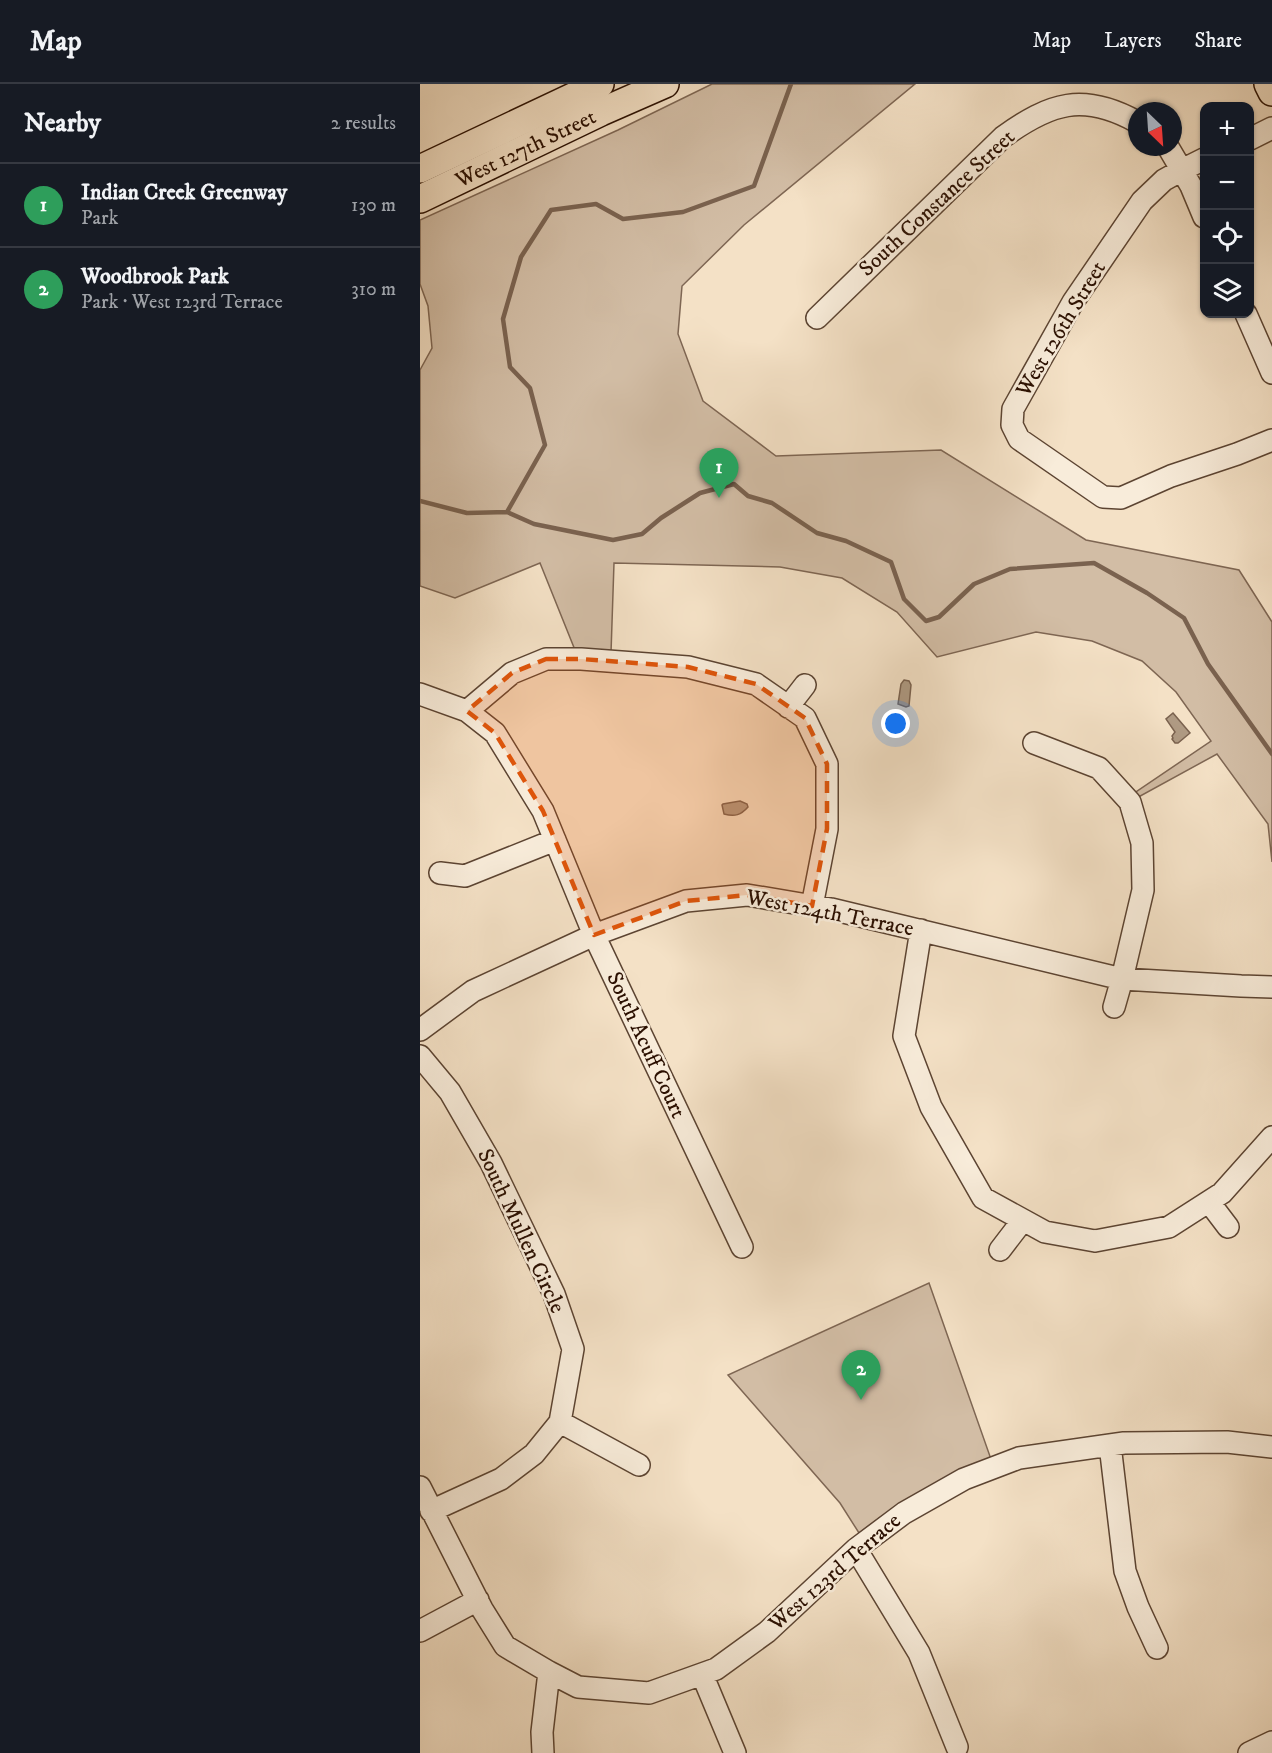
<!DOCTYPE html>
<html lang="en">
<head>
<meta charset="utf-8">
<style>
	:root { --surface:#171b24; --page:#242831; --text:#f1f3f6; --muted:#9ea1a6; --line:#363941; --accent:#7c3aed }
	body { margin:0; font-family:"IM FELL DW Pica",serif; background:var(--page); color:var(--text) }
	.controls { position:absolute; right:18px; top:18px; display:grid; overflow:hidden; border-radius:12px; box-shadow:0 2px 4px #0004 }
	.controls button { width:54px; height:54px; display:grid; place-items:center; padding:0; border:0; border-bottom:2px solid var(--line); background:var(--surface); color:var(--text); font:30px sans-serif }
	.compass { position:absolute; left:708px; top:18px; width:54px; height:54px; border-radius:50%; background:var(--surface); box-shadow:0 2px 4px #0004; rotate:155deg }
	.you { position:absolute; left:476px; top:640px; width:21px; height:21px; margin:-15px; border:4px solid #fff; border-radius:50%; background:#1a73e8; box-shadow:0 0 0 9px #1a73e833 }
	.badge { display:grid; place-items:center; width:39px; height:39px; border-radius:50%; background:var(--accent); color:#fff; font-size:20px; font-weight:700 }
	.pin { position:absolute; translate:-50% -50px; filter:drop-shadow(0 2px 3px #0008) }
	.pin::after { content:''; position:absolute; top:32px; width:21px; height:18px; background:inherit; clip-path:polygon(0 0,100% 0,50% 100%) }
	.list { margin:0; padding:0; list-style:none }
	h2 { display:flex; justify-content:space-between; align-items:center; height:78px; margin:0; padding:0 24px; font-size:26px }
	h2 small { font-size:20px; font-weight:400; color:var(--muted) }
	.list li { display:grid; grid-template-columns:39px 1fr auto; gap:18px; align-items:center; box-sizing:border-box; height:84px; padding:0 24px; border-top:2px solid var(--line) }
	.list b { display:block; font-size:22px; white-space:nowrap }
	.list p { margin:0; font-size:20px; white-space:nowrap; color:var(--muted) }
	.list em { font-size:20px; font-style:normal; color:var(--muted) }
	.icon { flex:none; width:33px; height:33px; fill:none; stroke:currentColor; stroke-width:2; stroke-linecap:round; stroke-linejoin:round }
	.map { position:relative; flex:none; width:852px; height:1669px; overflow:hidden }
	header { display:flex; align-items:center; gap:36px; box-sizing:border-box; height:84px; padding:0 30px; background:var(--surface); border-bottom:2px solid var(--line) }
	header strong { font-size:28px }
	nav { display:flex; gap:33px; margin-inline-start:auto; font-size:21px }
	main { display:flex }
	aside { flex:1; background:var(--surface) }
	.map>svg:first-child { display:block }
</style>
</head>
<body>
<header>
<strong>Map</strong>
<nav><a>Map</a><a>Layers</a><a>Share</a></nav>
</header>
<main>
<aside>
<h2>Nearby<small>2 results</small></h2>
<ul class="list">
<li><span class="badge" style="background:#2e9e5b">1</span><div><b>Indian Creek Greenway</b><p>Park</p></div><em>130 m</em></li>
<li><span class="badge" style="background:#2e9e5b">2</span><div><b>Woodbrook Park</b><p>Park · West 123rd Terrace</p></div><em>310 m</em></li>
</ul>
</aside>
<div class="map">
<svg width="852" height="1669" viewBox="0 0 852 1669">
	<rect width="100%" height="100%" fill="#f4e1c6"/>
	<filter id="stains"><feTurbulence type="fractalNoise" baseFrequency=".00333" numOctaves="4"/><feColorMatrix values="0 0 0 0 .2 0 0 0 0 .09 0 0 0 0 .02 0 0 0 .5 -.17"/></filter>
	<radialGradient id="worn" r=".72"><stop offset=".6" stop-color="#630" stop-opacity="0"/><stop offset="1" stop-color="#630" stop-opacity=".3"/></radialGradient>
	<path fill="#d2bda5" stroke="#7e6653" stroke-width="1.5" d="M292,0H495L324,141L262,202L258,250L283,317L356,372L521,366L666,456L819,486L852,538V778L848,740L797,670L713,716L710,712L791,657L756,608L722,577L672,557L616,548L517,573L477,528L422,494L360,483L194,479L191,569L155,566L120,479L35,514L0,502V286L12,264L8,222L0,200V136L198,46Z
		M509,1199L572,1378L509,1405L461,1433L439,1449L420,1419L308,1291Z"/>
	<path fill="#af9a83" stroke="#7a624f" stroke-width="1.5" d="M484,596L489,597L491,601L489,622L486,623L478,620L481,600Z
		M753,629L770,649L758,659H755L752,655L753,654L752,652L755,648L746,635Z
		M320,717L327,720L328,723C321,731 315,733 304,730L302,721L303,720Z"/>
	<g fill="none" stroke-linecap="round" stroke-linejoin="round">
		<path stroke="#7a624f" stroke-width="4.5" d="M0,417L47,429L87,428L125,361L110,304L90,283L83,235L101,173L131,126L176,120L203,135L263,128L334,102L371,0
			M87,428L114,440L193,456L222,450L241,434L280,409L314,400L328,412L352,419L397,449L426,457L471,478L484,515L506,537L519,533L554,500L590,485L674,479L727,509L764,534L788,580L852,670"/>
		<g stroke="#5c4432" stroke-width="24">
			<path id="minor" d="M830,55L852,44
				M748,63L771,102L784,133
				M784,75L762,86L744,96L722,117L653,218L593,325L592,341L599,355L683,413L701,414L751,392L817,370L852,356
				M826,230L852,289
				M397,234L583,53C630,19 663,8 717,38
				M0,610L47,627L75,649L123,727L174,851L322,1163
				M368,623L385,601
				M47,627L92,589L126,575H161L268,583L336,600L385,634L407,680V745L392,822
				M614,659L679,684L710,718L722,759L723,806L702,895L694,923
				M20,789L45,792L135,756
				M501,846L484,952L511,1023L563,1114L625,1148L675,1157L749,1143L802,1109L852,1053
				M0,946L53,907L174,851L266,817L327,811L411,825L702,895L821,902L852,903
				M0,972L30,1008L71,1079L134,1210L153,1265L140,1338L114,1370L81,1395L11,1427
				M789,1118L808,1143
				M580,1166L603,1136
				M140,1338L219,1381
				M690,1361L705,1487L718,1523L737,1564
				M0,1403L62,1525L85,1562L129,1588L158,1603L229,1609L296,1585L347,1548L436,1465L484,1429L544,1395L599,1374L704,1359L807,1358L852,1363
				M436,1465L499,1569L537,1663
				M0,1547L58,1516
				M282,1590L315,1669
				M123,1669L122,1648L129,1588
				M829,1669L852,1658"/>
		</g>
		<g stroke="#2a0f01" stroke-width="30">
			<g id="major">
				<path d="M848,0L852,8"/>
				<path d="M0,85L180,0"/>
				<path id="s1" d="M0,115L181,28L245,0"/>
			</g>
		</g>
		<use href="#minor" stroke="#f8ecda" stroke-width="21"/>
		<use href="#major" stroke="#f4e1c6" stroke-width="27"/>
	</g>
	<path fill="#de550b" fill-opacity="0.2" stroke="#de550b" stroke-width="4.5" stroke-dasharray="12 8" stroke-linejoin="round" d="M126,575H161L268,583L336,600L385,634L407,680V745L392,822L327,811L266,817L174,851L123,727L75,649L47,627L92,589Z"/>
	<g text-anchor="middle" dominant-baseline="central" stroke-width="5" stroke-linejoin="round" paint-order="stroke">
		<g font-size="22" fill="#2a0f01" stroke="#f8ecda">
			<text stroke="none"><textPath href="#s1" startOffset="117">West 127th Street</textPath></text>
			<text transform="translate(517 119) rotate(-43)">South Constance Street</text>
			<text transform="translate(641 245) rotate(-59)">West 126th Street</text>
			<text transform="translate(410 829) rotate(11)">West 124th Terrace</text>
			<text transform="translate(226 961) rotate(65)">South Acuff Court</text>
			<text transform="translate(101 1147) rotate(65)">South Mullen Circle</text>
			<text transform="translate(415 1488) rotate(-41)">West 123rd Terrace</text>
		</g>
	</g>
	<rect width="100%" height="100%" filter="url(#stains)"/>
	<rect width="100%" height="100%" fill="url(#worn)"/>
</svg>
<div class="controls">
<button>+</button>
<button>−</button>
<button><svg class="icon" aria-label="locate" viewBox="0 0 24 24"><circle cx="12" cy="12" r="6"/><path d="M12 2v4M12 18v4M2 12h4M18 12h4"/></svg></button>
<button><svg class="icon" aria-label="layers" viewBox="0 0 24 24"><path d="M12 4l9 5-9 5-9-5zM3 14l9 5 9-5"/></svg></button>
</div>
<svg class="compass" viewBox="-18 -18 36 36"><path d="M0-13l5 13h-10z" fill="#e53935"/><path d="M0 13l5-13h-10z" fill="#9ea1a6"/></svg>
<div class="you"></div>
<div class="pin badge" style="left:299px;top:414px;background:#2e9e5b">1</div>
<div class="pin badge" style="left:441px;top:1316px;background:#2e9e5b">2</div>
</div>
</main>
</body>
</html>
